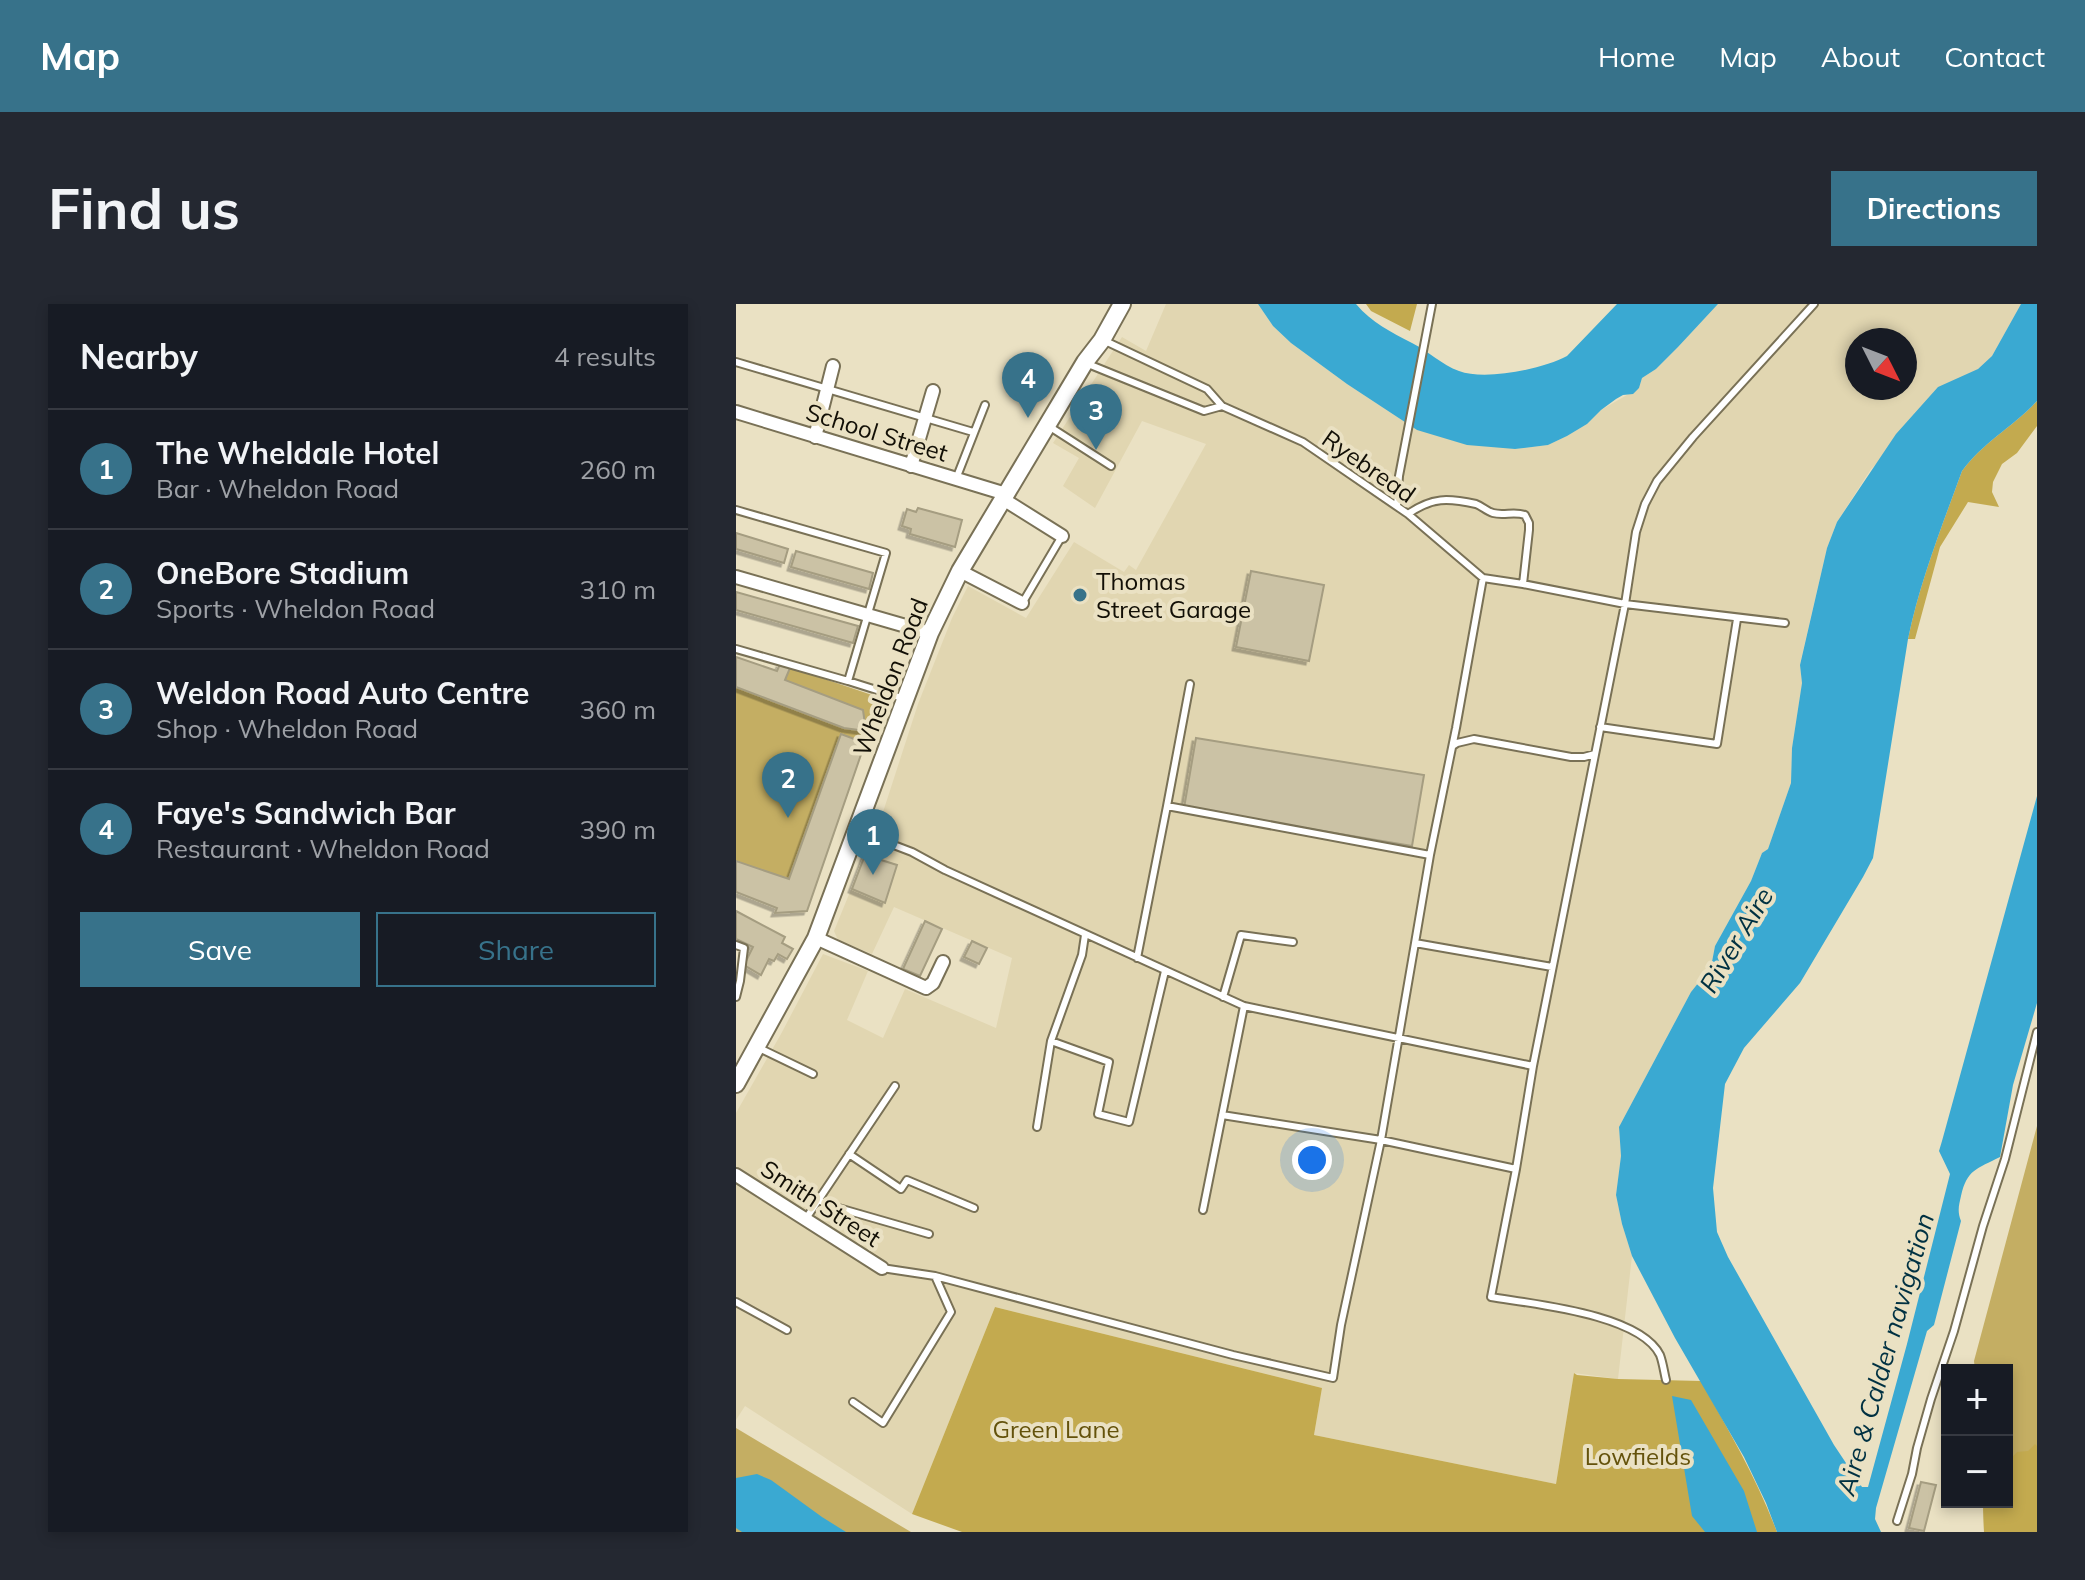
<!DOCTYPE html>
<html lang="en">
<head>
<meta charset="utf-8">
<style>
	:root { --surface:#171b24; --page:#242831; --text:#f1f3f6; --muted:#9ea1a6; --line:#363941; --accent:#37728a }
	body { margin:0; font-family:Mulish,sans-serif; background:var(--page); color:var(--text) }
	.controls { position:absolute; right:24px; bottom:24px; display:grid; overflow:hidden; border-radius:0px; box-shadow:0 4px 12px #0003 }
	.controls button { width:72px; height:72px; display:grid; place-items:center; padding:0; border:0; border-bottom:2px solid var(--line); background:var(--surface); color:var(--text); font:40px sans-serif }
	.compass { position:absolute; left:1109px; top:24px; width:72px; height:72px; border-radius:50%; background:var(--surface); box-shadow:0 4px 12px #0003; rotate:132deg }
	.you { position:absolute; left:576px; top:856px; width:28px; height:28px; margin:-20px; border:6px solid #fff; border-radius:50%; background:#1a73e8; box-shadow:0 0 0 12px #1a73e833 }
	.badge { display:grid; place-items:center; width:52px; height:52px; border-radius:50%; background:var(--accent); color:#fff; font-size:26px; font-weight:700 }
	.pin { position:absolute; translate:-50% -66px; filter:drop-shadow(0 2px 4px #0008) }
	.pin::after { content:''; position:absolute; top:42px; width:28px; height:24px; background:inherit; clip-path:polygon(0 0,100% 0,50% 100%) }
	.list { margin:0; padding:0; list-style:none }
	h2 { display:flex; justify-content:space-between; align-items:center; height:104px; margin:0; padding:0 32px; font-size:34px }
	h2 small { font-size:26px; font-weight:400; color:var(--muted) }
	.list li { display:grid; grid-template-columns:52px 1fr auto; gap:24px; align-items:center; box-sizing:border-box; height:120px; padding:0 32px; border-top:2px solid var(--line) }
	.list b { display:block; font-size:30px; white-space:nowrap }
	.list p { margin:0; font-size:26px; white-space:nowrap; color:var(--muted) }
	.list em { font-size:26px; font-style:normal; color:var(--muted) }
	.actions { display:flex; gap:16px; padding:24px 32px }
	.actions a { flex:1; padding:18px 0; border:2px solid var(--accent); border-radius:0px; text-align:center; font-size:28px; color:var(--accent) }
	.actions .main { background:var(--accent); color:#fff }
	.map { position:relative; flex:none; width:1301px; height:1228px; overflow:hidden; border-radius:0px }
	header { display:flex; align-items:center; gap:48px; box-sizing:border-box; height:112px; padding:0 40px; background:var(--accent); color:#fff }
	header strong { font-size:38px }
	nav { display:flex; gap:44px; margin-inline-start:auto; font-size:28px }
	.intro { display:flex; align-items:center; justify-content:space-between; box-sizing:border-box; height:192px; padding:0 48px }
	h1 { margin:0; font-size:56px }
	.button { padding:20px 36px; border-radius:0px; background:var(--accent); color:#fff; font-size:28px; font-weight:700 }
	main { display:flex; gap:48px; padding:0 48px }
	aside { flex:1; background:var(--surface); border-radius:0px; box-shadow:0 4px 12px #0003 }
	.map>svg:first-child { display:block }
</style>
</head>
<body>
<header>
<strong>Map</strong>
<nav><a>Home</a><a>Map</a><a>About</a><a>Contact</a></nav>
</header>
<div class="intro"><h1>Find us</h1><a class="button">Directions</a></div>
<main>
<aside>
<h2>Nearby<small>4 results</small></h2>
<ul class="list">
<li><span class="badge">1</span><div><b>The Wheldale Hotel</b><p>Bar · Wheldon Road</p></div><em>260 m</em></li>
<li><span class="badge">2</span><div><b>OneBore Stadium</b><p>Sports · Wheldon Road</p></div><em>310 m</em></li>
<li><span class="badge">3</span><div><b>Weldon Road Auto Centre</b><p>Shop · Wheldon Road</p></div><em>360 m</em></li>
<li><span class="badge">4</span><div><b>Faye's Sandwich Bar</b><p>Restaurant · Wheldon Road</p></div><em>390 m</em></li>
</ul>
<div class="actions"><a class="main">Save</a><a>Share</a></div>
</aside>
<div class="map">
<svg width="1301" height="1228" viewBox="0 0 1301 1228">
	<defs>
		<filter id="shadow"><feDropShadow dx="-3.5" dy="3.5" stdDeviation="0" flood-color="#0004"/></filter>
	</defs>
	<rect width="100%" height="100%" fill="#eae1c3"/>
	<path fill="#e1d6b1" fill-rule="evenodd" d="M430,0H522L537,22L555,39L611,80L681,126L779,145L812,141L831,132L851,120L865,106L903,84L906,74L920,65L942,43L982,0H1285L1256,52L1135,165L1101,218L1091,244L1064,360L1066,379L1056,444L1055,479L1032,545L1026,549L1015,577L979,642L975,663L955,688L883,823L885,852L880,891L886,920L896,952L882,1075L838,1069L820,1180L578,1131L586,1084L259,1003L176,1210L9,1102L0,1116V809L45,730L87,650L132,667L111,716L147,734L169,685L260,724L276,654L158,603L136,650L102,636L98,627L148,505L182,400L216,314L232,282L290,314L338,238L388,268L393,261L400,266L470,140L406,117L359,204L327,182L343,154L317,139L386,33L410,47ZM1121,36H1169V84H1121Z"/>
	<path fill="#c4ae63" d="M0,353L41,367L44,360L145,394L71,607L39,609L41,603L0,588Z
		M1301,822V1228H1248L1247,1198H1271V1066H1239L1238,1057Z
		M0,1124L175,1228H0Z"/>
	<path fill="#c3aa4f" d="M630,0H681L674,27L635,7Z
		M1301,97V122L1281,149L1266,160L1257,178L1256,188L1263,203L1232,198L1204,243L1179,335H1172C1184,277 1206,222 1226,167C1246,139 1278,122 1301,97Z
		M259,1003L586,1084L578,1131L820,1180L838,1069L841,1071L882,1075L965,1077C993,1127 1021,1175 1041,1228H226L176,1210Z
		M1299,1140L1301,1142V1228H1248L1247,1198H1271V1159L1281,1148L1292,1147Z"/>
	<path fill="#3aa9d2" d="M522,0H620C636,19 655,28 676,39C692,47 706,61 723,67C749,77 807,65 831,52L881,0H982L942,43L920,65L906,74L903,84L897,90L887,91L880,95L865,106L851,120L831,132L812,141L779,145L731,141L681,126L611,80L555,39L537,22Z
		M1285,0H1301V97C1278,122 1246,139 1226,167C1206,222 1184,277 1172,335L1137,554L1127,573L1064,679L1008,744L989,780L977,884L981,928L992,953L1098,1141L1126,1183H1132L1171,1040L1214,870L1203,847L1206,837L1301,492V699L1277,781L1264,853C1241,865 1231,865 1225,892C1223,901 1221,907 1225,917L1198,1021L1191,1027L1140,1204L1139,1215L1145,1228H1041L1030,1199L1008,1153L939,1034L896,952L886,920L880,891L885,852L883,823L955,688L975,663L979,642L1015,577L1026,549L1032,545L1055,479L1056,444L1066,379L1064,361L1091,244L1101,218L1160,130L1202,83L1242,65L1256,52Z
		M936,1092L955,1096L1008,1187L1021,1228H969L956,1212Z
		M21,1170L35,1176L86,1213L110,1228H6L0,1224V1174Z"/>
	<path fill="#cbc2a5" stroke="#a59d81" stroke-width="2" filter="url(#shadow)" d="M182,204L226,216L219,243L174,230L175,225L166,222L171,205L180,208Z
		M0,229L52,245L48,259L0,245Z
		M60,247L137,269L133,285L55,263Z
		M515,267L588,281L573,357L500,343Z
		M0,288L122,322L117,339L0,306Z
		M0,353L41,367L44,360L54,364L49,376L127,406L130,427L108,424L0,383Z
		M105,430L129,439L71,607L39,609L41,604L0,588V557L53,575Z
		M460,434L688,471L676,542L448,504Z
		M129,551L161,561L149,599L116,585Z
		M0,607L49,633L46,639L57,645L51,655L42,650L38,657L33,655L25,671L8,661L17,643L0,635Z
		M189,617L206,625L184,672L167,665Z
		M236,637L251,644L243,660L228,653Z
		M1185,1178L1200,1181L1188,1227L1173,1224Z"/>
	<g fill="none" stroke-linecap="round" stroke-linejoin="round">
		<g stroke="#797156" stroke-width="10">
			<path id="service" d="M367,36L471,85L486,102L567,138L672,210L747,274
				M0,58L237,128
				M352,60L468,107L486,102
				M311,121L375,162
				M220,175L249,101
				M661,202L663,172L696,0
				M0,206L150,249L112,377L0,345
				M672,210C696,193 712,194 740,200C746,202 750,207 757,209C768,212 778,207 789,211L793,219V226L787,280
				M747,274L787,280L889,300L1049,319
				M287,298L326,232
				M112,377L166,394
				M864,423L981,440L1001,315
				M718,441L721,439L738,435L835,453H848L859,450
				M431,502L454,380
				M121,527L176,548L209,566L508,702L797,762L889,300L900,228L909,200L921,177L957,133L1078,0
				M694,551L720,424L747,274
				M0,641L8,644L4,677L0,693
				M401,654L431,502L694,551L679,639L816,663
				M487,693L505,631L557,638
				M315,737L373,758L362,810L393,818L429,667
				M23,744L77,770
				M797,762L780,865L755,993C797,1000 904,1010 924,1051C927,1059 928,1068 930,1076
				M486,811L645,836L679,639
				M301,823L315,737L346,651L349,631
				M113,850L165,885L171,876L238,904
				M82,896L99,903L193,930
				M467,906L508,702
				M69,916L159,782
				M146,964L199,972L497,1051L597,1074L605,1021L645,836L780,865
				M0,998L51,1026
				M117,1098L147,1119L215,1008L199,972
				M1161,1217L1176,1170L1181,1144L1195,1095L1218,1027L1247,922L1269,855L1301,728"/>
		</g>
		<g stroke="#797156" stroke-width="16">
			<path id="minor" d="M0,108L270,190
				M79,133L97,62
				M175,162L197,87
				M267,195L326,232
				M224,267L286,299
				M0,273L194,329
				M80,634L190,684L197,679L207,658
				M0,871L146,964"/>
		</g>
		<g stroke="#797156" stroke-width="20">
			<path id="tertiary" d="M0,780L80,634L194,329L224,267L349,58L366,36L386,0"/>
		</g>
		<use href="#service" stroke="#fff" stroke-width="6"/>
		<use href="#minor" stroke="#fff" stroke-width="12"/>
		<use href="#tertiary" stroke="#fff" stroke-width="16"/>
	</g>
	<circle fill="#37728a" stroke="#eae1c3" stroke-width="3" cx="344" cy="291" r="8"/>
	<g text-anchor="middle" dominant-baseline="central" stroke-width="8" stroke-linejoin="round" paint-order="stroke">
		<g font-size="24" fill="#120f06" stroke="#eae1c3">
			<text transform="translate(141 128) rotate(17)">School Street</text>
			<text transform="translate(633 162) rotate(35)">Ryebread</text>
			<text transform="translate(154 373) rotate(-69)">Wheldon Road</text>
			<text transform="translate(85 899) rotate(33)">Smith Street</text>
		</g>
		<g font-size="24" fill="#120f06" stroke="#eae1c3" text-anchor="start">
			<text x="360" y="277">Thomas<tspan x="360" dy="28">Street Garage</tspan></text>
		</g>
		<g font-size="24" fill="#64520b" stroke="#eae1c3">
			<text x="320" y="1125">Green Lane</text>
			<text x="902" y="1152">Lowfields</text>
		</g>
		<g font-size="26" font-style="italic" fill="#003142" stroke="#eae1c3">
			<text transform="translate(1000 636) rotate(-59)">River Aire</text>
			<text transform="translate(1149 1050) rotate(-74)">Aire &amp; Calder navigation</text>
		</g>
	</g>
</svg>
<div class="controls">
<button>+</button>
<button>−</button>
</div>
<svg class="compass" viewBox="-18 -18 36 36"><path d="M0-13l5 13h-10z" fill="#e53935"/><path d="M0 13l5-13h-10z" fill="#9ea1a6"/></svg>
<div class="you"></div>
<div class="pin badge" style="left:137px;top:571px">1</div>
<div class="pin badge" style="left:52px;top:514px">2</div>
<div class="pin badge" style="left:360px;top:146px">3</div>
<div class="pin badge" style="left:292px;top:114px">4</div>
</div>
</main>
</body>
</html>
